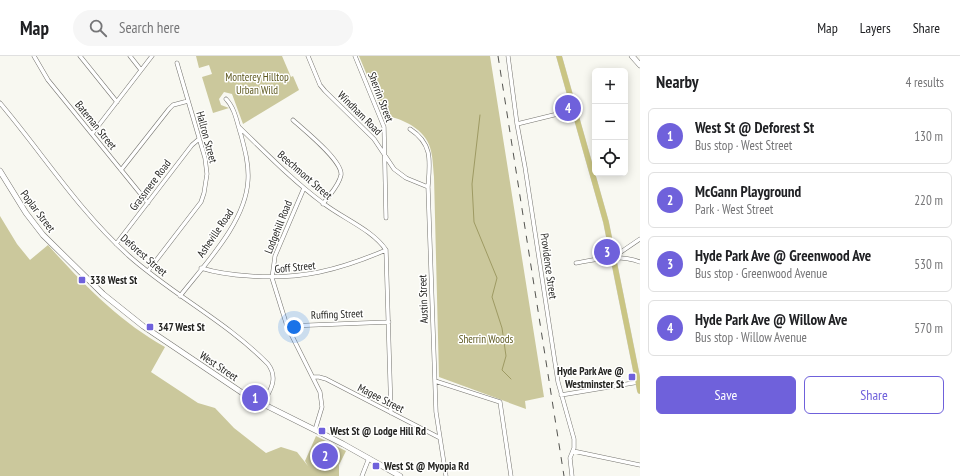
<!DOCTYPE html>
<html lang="en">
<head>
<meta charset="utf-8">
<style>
	:root { --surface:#fff; --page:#f6f6f6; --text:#202124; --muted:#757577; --line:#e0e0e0; --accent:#6f61db }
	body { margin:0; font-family:"PT Sans Narrow",sans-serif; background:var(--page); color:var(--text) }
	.controls { position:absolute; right:12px; top:12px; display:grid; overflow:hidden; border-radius:6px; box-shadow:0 2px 10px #0003 }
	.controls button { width:36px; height:36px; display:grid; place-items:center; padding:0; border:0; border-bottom:1px solid var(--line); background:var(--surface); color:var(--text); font:20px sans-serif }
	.you { position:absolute; left:294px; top:271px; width:14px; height:14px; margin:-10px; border:3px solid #fff; border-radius:50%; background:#1a73e8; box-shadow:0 0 0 6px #1a73e833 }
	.badge { display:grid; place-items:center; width:26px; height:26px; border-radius:50%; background:var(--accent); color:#fff; font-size:13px; font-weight:700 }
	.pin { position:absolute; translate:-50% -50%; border:2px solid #fff; box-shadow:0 1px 4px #0006 }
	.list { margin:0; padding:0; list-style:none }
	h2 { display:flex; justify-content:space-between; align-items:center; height:52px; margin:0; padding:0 16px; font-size:17px }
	h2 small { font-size:13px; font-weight:400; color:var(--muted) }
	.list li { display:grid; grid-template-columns:26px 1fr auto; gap:12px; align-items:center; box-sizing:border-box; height:56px; margin:0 8px 8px; padding:0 8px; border:1px solid var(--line); border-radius:6px }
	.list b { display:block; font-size:15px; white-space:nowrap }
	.list p { margin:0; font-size:13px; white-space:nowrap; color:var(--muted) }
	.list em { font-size:13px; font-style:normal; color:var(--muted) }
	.actions { display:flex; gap:8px; padding:12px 16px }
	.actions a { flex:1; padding:9px 0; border:1px solid var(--accent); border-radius:6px; text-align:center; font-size:14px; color:var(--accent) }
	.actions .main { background:var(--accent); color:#fff }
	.icon { flex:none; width:22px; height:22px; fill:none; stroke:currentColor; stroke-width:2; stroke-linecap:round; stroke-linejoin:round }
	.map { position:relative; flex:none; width:640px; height:420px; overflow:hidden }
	header { display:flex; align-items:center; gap:24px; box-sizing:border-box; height:56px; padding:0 20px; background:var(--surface); border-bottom:1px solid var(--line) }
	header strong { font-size:19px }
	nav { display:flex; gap:22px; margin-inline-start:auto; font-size:14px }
	.search { width:280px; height:36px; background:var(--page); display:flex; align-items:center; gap:10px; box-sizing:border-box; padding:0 14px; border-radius:22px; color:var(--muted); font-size:15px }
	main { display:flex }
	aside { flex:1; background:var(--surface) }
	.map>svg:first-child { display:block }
</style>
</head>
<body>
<header>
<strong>Map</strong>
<div class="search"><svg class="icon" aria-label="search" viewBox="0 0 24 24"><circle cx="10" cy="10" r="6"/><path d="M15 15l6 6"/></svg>Search here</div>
<nav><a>Map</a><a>Layers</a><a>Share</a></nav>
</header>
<main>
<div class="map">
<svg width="640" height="420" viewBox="0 0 640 420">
	<rect width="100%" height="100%" fill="#f8f8f1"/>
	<path fill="#cbc89c" d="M196,0H282L291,21L293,20L299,34L243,68L232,38L224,36L219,43L221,49L229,52L213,57L202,21L212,18L209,9L199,12Z
		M359,0H490L544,341L525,345L526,353L439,321L434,121C432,97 433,83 411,69C402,64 395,61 384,60Z
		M0,160L17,188L30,204L48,189C82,227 120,266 165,291L151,316L198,347L215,352L234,372L266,397L281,391L297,396L308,410L305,405L316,380L346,395L339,409V420H314L311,415L314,420H0Z"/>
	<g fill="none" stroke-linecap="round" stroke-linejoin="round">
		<path stroke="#9e9a63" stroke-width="1" d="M480,59L472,128L474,166L497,222L492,241L502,272L506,300L502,314L511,323"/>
		<g stroke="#75746f" stroke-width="4.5">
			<path id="street" d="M34,0L48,24L148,147
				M80,0L117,46
				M130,0L141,14
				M308,0L320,29L325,35L374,83L394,113L406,122L428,131
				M355,0L384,71L386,162
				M508,0L517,68L525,111L558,326L574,383V392L570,402L572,420
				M0,47C43,98 79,155 129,200C173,239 227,266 268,308C279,323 270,335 262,349
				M293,64C304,74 343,105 341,119C339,130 329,139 323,148
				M517,68L574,54
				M239,71C266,97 293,125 323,147C342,162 373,174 386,194
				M410,73C433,88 430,105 428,131L436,356L446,420
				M92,78L152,0
				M121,114L169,53L173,49L188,45
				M304,132L275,200L272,222L287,270L320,336L322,351L315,374
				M116,188L192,89L199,83
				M386,194L391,357
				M615,200L640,183
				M576,207C598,203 618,198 640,206
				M201,212C217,217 233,219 250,220C301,224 339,214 386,194
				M148,215L201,146L204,137L207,118L205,102L177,7
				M180,240C205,208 246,166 248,124C249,109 245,94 241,79C237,67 235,52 226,43
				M287,270L389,266
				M313,321H319L326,323L440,382
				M435,325L500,346L511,420
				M561,339L639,326
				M573,395L640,409
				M362,420L369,402"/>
		</g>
		<g stroke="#75746f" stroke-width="6">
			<path id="secondary" d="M632,0L640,9
				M0,115L26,157L43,179L103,238L143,270L247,340L343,388L400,420"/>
		</g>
		<g stroke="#d3d3d3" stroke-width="6">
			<path id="primary" d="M559,0L606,166L640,335"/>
		</g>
		<use href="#street" stroke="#fff" stroke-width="3.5"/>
		<use href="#secondary" stroke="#fff" stroke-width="5"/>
		<use href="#primary" stroke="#cac583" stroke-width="5.5"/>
		<path stroke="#53534f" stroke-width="1" stroke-dasharray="7 7" stroke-linecap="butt" d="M498,0L564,420"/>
	</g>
	<g fill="#6f61db" stroke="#fffffe" stroke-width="1.5">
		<rect x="78" y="220" width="8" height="8" rx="2"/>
		<rect x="146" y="267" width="8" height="8" rx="2"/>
		<rect x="628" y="317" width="8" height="8" rx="2"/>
		<rect x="318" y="371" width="8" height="8" rx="2"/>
		<rect x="372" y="406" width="8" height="8" rx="2"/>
	</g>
	<g text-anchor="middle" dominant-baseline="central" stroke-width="3" stroke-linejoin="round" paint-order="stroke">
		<g font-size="11" fill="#5d581f" stroke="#fffffe">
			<text x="257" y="21">Monterey Hilltop<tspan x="257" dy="13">Urban Wild</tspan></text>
			<text x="486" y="283">Sherrin Woods</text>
		</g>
		<g font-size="11" fill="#252522" stroke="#fffffe">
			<text transform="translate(381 41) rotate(69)">Sherrin Street</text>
			<text transform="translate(360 57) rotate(45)">Windham Road</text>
			<text transform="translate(96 69) rotate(51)">Bateman Street</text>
			<text transform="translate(207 81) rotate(75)">Hallron Street</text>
			<text transform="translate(305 119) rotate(41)">Beechmont Street</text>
			<text transform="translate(150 129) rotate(-53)">Grassmere Road</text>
			<text transform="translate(38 155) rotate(53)">Poplar Street</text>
			<text transform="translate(278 171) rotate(-68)">Lodgehill Road</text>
			<text transform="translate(215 177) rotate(-56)">Asheville Road</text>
			<text transform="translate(144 199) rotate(41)">Deforest Street</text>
			<text transform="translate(549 210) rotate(82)">Providence Street</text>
			<text transform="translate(295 211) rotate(-6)">Goff Street</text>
			<text transform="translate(423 243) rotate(-92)">Austin Street</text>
			<text transform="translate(337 258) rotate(-2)">Ruffing Street</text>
			<text transform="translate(219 310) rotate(34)">West Street</text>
			<text transform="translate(381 342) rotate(27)">Magee Street</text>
		</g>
		<g font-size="11" font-weight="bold" fill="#252522" stroke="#fffffe" text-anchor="start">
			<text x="90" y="224">338 West St</text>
			<text x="158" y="271">347 West St</text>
			<text x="624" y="315" text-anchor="end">Hyde Park Ave @<tspan x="624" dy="13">Westminster St</tspan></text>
			<text x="330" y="375">West St @ Lodge Hill Rd</text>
			<text x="384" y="410">West St @ Myopia Rd</text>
		</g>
	</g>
</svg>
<div class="controls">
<button>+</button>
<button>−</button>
<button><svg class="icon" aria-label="locate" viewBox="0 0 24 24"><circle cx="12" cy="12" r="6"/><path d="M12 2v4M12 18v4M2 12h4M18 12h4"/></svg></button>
</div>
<div class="you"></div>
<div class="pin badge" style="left:255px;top:342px">1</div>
<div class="pin badge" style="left:325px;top:400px">2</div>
<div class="pin badge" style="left:607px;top:196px">3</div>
<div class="pin badge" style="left:568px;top:52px">4</div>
</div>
<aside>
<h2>Nearby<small>4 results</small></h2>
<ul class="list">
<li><span class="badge">1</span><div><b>West St @ Deforest St</b><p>Bus stop · West Street</p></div><em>130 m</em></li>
<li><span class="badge">2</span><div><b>McGann Playground</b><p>Park · West Street</p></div><em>220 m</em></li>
<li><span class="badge">3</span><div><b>Hyde Park Ave @ Greenwood Ave</b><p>Bus stop · Greenwood Avenue</p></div><em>530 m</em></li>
<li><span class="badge">4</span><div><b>Hyde Park Ave @ Willow Ave</b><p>Bus stop · Willow Avenue</p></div><em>570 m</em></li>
</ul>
<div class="actions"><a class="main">Save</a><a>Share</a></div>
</aside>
</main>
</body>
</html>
